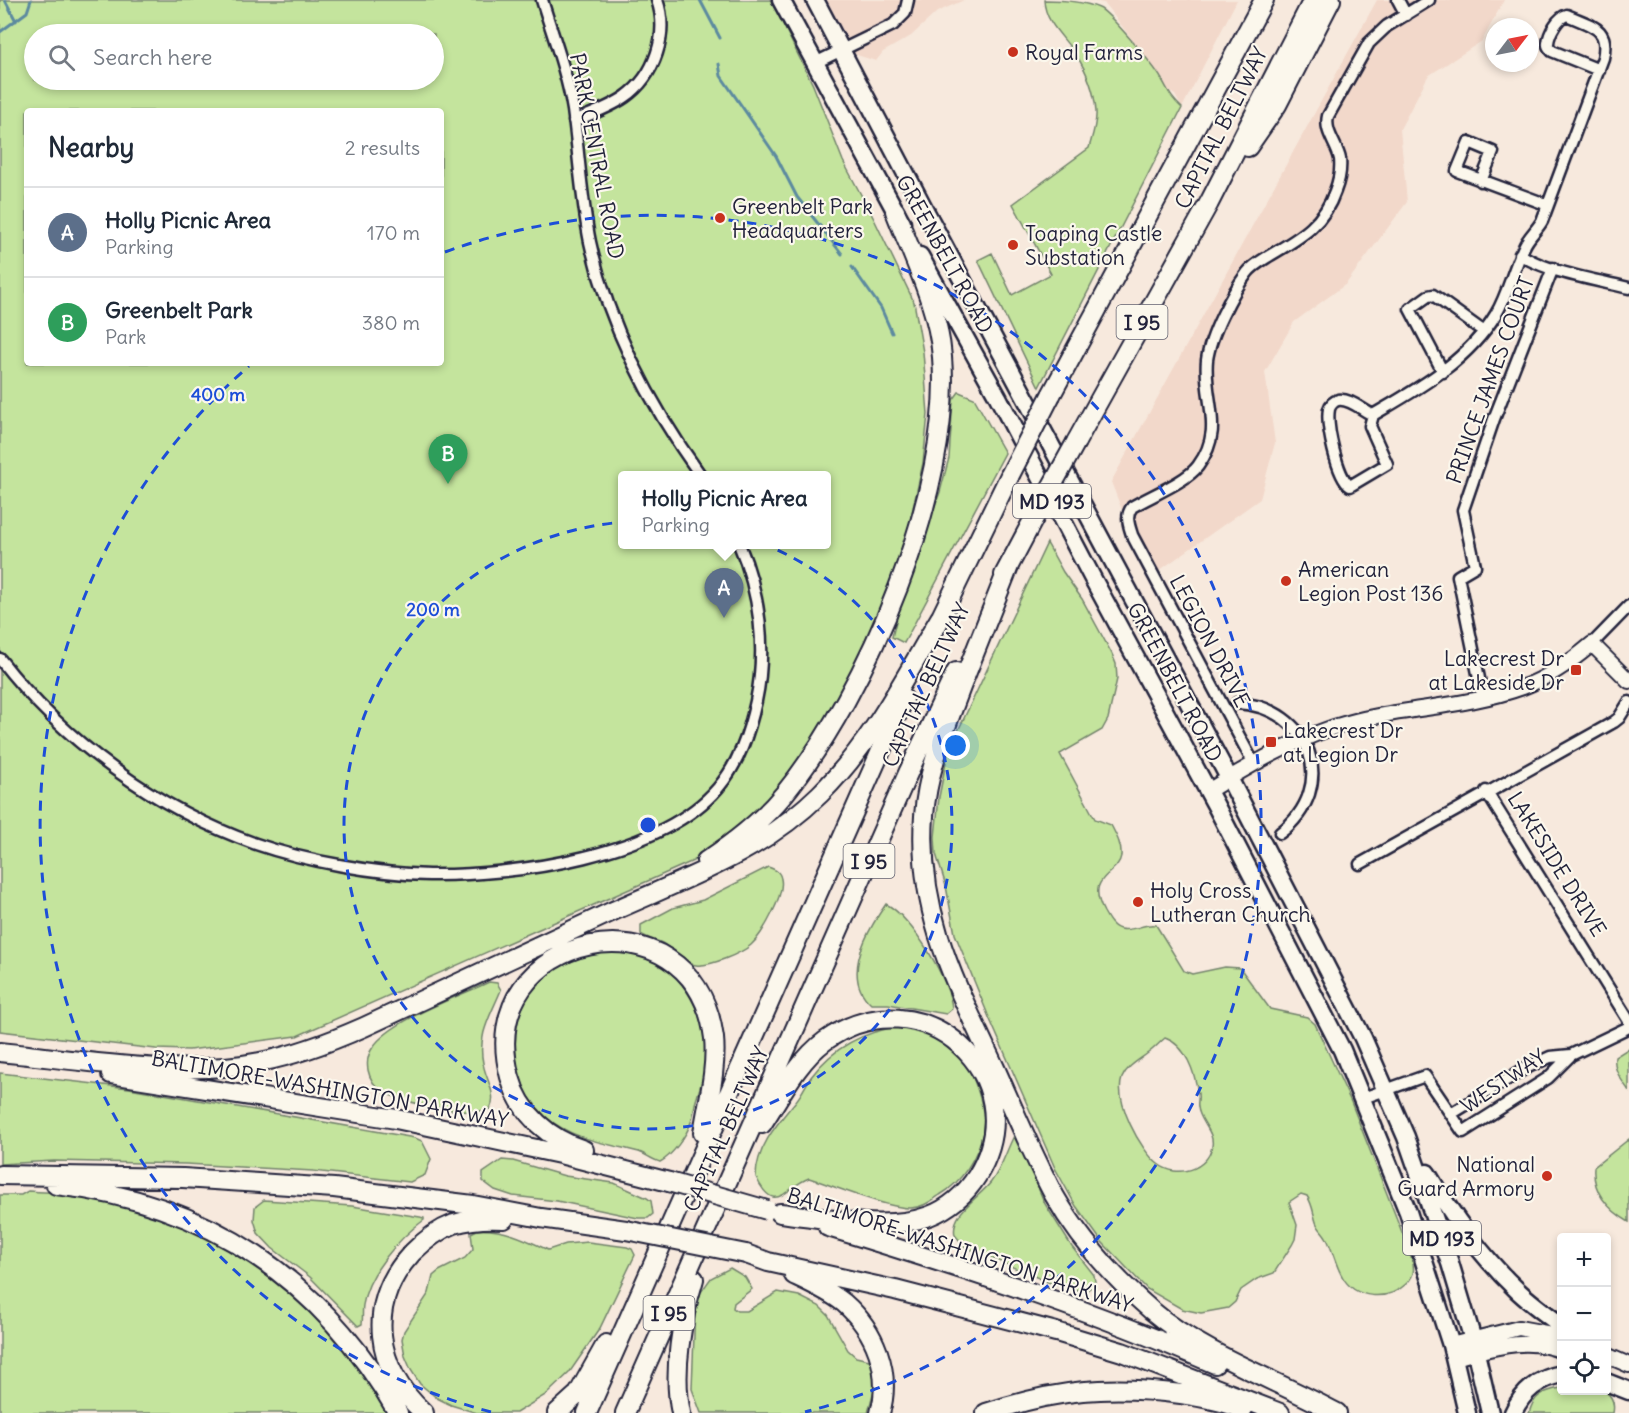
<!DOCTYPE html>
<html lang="en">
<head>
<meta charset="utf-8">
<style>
	:root { --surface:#fff; --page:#f6f6f7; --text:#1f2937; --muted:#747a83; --line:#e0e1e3; --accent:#0b8043 }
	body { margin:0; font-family:Delius,sans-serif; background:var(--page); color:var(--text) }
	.controls { position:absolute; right:18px; bottom:18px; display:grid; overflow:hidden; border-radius:6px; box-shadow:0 3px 9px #0003 }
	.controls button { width:54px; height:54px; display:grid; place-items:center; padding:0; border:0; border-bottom:2px solid var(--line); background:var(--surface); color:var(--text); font:30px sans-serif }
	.compass { position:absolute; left:1485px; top:18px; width:54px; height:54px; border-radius:50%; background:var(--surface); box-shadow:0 3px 9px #0003; rotate:58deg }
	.you { position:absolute; left:956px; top:746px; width:21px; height:21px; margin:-15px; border:4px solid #fff; border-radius:50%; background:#1a73e8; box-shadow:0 0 0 9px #1a73e833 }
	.badge { display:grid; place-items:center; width:39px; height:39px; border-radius:50%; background:var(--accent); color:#fff; font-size:20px; font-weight:700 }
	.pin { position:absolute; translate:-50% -50px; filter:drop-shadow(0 2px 3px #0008) }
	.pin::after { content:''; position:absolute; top:32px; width:21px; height:18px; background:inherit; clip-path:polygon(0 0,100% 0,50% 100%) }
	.popup { position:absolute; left:618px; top:471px; width:213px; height:78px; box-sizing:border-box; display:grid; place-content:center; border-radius:6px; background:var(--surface); filter:drop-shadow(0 2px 4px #0005); font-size:20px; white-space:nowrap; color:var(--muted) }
	.popup b { font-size:22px; color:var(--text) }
	.popup::after { content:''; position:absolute; left:50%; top:100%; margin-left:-12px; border:12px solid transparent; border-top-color:var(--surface) }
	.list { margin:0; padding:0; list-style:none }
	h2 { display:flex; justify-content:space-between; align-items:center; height:78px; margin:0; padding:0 24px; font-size:26px }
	h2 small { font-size:20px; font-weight:400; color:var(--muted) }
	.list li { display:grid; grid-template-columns:39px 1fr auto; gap:18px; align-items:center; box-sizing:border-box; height:90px; padding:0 24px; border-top:2px solid var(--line) }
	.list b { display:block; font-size:22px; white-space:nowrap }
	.list p { margin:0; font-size:20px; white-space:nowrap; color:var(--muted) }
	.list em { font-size:20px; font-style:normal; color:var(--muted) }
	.icon { flex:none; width:33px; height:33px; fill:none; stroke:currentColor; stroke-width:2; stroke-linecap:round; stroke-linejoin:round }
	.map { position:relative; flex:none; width:1629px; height:1413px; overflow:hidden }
	.search { position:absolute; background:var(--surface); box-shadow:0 3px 9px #0003; left:24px; top:24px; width:420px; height:66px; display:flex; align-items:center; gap:15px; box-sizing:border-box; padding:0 21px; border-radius:33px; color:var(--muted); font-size:22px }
	.panel { position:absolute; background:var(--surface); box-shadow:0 3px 9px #0003; left:24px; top:108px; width:420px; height:258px; border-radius:6px }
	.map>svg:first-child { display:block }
</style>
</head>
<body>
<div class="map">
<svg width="1629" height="1413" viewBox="0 0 1629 1413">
	<rect width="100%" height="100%" fill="#f7e9dd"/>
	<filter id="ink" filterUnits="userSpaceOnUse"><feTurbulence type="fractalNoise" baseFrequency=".0167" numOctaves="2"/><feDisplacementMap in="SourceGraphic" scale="12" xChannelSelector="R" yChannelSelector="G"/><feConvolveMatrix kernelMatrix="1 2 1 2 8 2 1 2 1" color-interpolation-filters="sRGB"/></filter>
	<g filter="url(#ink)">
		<path fill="#f2d8ca" d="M815,0H964L937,12L911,36L883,52L876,61L841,50Z
			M1087,0H1237L1182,108L1175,95L1163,88L1164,81L1104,3Z
			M1377,0H1504L1482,41L1428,76L1400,129L1407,202L1346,284L1294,322L1265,372L1275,443L1260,499L1153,575L1132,535L1111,482Z"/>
		<path fill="#c4e49d" stroke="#73836c" stroke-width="1.5" fill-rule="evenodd" d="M0,0H771L813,85L843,161L874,219L914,302L923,352L928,414L923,463L907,535L889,587L866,639L838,698L801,757L776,791L753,817L723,843L693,861L297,1036L189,1050L156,1049L0,1031ZM34,34H434V80H34ZM27,111H441V363H27ZM622,476H826V544H622Z
			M1044,0C1060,0 1083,1 1099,8C1109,12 1154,66 1161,78C1169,91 1169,96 1182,108L1039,387L978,260L992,253L1012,295L1051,274L1013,204L1089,148C1092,137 1097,123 1096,112C1095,93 1087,71 1076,55C1064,37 1045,23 1044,0Z
			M959,392L974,398L1005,453L904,643L892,637L904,590L940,492L949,458L953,400Z
			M1047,543L1063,572L1082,599L1112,654L1116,664L1117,679L1108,719L1102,730L1060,754L1095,819L1111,825C1116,835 1122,845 1121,856C1118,876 1084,875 1104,912C1108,919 1112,927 1120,929C1133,932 1144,923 1156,925L1184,971L1192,974L1225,967L1240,968L1270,1009L1307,1017L1315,1024L1351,1102L1409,1250C1413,1263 1418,1273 1406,1284C1388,1301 1355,1300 1342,1276C1335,1264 1333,1250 1326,1237C1323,1232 1318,1228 1316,1222C1313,1213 1313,1205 1307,1196L1301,1194L1289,1202L1297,1225L1295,1239L1292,1245L1274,1273L1257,1279L1241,1290L1235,1302L1228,1308L1201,1313L1182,1309L1147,1289L1102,1242L1076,1206L1055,1168L988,1015L955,934L946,886L936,854L935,837L939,797L948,752ZM1165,1038C1186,1045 1195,1073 1198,1094C1199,1098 1197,1103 1198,1107C1199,1121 1215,1132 1212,1146C1208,1170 1177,1179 1158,1164C1140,1150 1114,1101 1122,1078C1127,1066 1139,1060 1148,1053C1154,1049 1159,1043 1165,1038Z
			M768,867C774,869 780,871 781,879C785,894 763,934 751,945C742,953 709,967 696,965C683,964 673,949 662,943C655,940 647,938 641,934V925L673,908L703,900Z
			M886,904C911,916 951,982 952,1009L946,1014L888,1004H871C841,977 867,931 886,904Z
			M614,951C627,953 639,955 650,959C684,974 704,1014 706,1050C707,1068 700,1087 695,1104C694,1110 693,1117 691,1122C687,1135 672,1156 660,1162C652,1160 647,1155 639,1152C606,1143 573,1140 546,1117C504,1081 505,1005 549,971C568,956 592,954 614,951Z
			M489,982L497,983L501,990C491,1015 477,1035 483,1063C485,1078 498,1095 490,1109C468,1117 403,1103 382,1091C367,1081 363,1061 373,1047C391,1020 458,997 489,982Z
			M902,1026C922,1031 943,1040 959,1055C974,1071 987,1111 983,1132C978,1157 961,1183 940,1195C931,1201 922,1208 911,1208C887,1208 834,1186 809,1178C785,1187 775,1217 756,1177C756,1147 778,1123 796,1101C802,1094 806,1084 811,1077C834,1046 865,1031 902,1026Z
			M1629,1048V1091C1622,1080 1613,1071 1615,1057Z
			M0,1073L129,1088L415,1138L422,1141L431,1159L425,1175L410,1182L313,1171L186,1164L54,1161L0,1164Z
			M1014,1136L1020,1145L1045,1204L1072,1247L1094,1275L1095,1282L1091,1287L1085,1292L1048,1282L965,1247L955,1235C950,1213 980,1197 991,1182C1002,1168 1006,1151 1014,1136Z
			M1629,1139V1222C1609,1210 1592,1192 1594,1167Z
			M502,1160L513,1161L565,1176L614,1183L647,1198L651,1201L653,1214L648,1218H638L557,1201L513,1196L495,1190L483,1181V1173Z
			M28,1191C51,1193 75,1192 97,1197C194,1219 283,1275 346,1352C361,1370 374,1392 387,1413H0V1195H21Z
			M264,1200L352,1206L420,1217L424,1218V1220C399,1238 368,1273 363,1305C362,1311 363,1318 362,1324L358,1326L310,1277L272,1248L258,1233L254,1220L255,1207Z
			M477,1230C503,1228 525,1239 548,1250L566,1244L588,1242L627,1247L632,1249L635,1255L600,1328L569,1373L547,1394L516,1413H477L451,1405L437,1398L420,1384L411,1370L405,1356L402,1339L404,1331L429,1293L433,1276L439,1271L465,1258L473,1249L471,1233Z
			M730,1268L745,1277L752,1289L734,1303L733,1308L737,1311H747L778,1292L799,1296L819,1306L828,1315L848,1350L856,1357L869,1360L873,1365L875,1386L868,1413H701L692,1389L695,1308L701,1292L711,1278Z
			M1561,1388L1562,1390L1604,1391C1613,1396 1615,1403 1613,1413H1529C1534,1395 1543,1391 1561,1388Z"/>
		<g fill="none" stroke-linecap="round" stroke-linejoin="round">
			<path stroke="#5c8a9f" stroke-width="3" d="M5,0L16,21
				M700,0L720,38
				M0,32L27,12L31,0
				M719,64L721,76L776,156L797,197L842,254
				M852,267L881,308L892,333"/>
			<g stroke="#22223b" stroke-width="15">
				<path id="street" d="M542,0C553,36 567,73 573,110C579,154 581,198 590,242C609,327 650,405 701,476
					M1398,0L1406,15
					M815,63L893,25L905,13L908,0
					M574,121C591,114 609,108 625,97C655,76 669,34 657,0
					M1481,181L1493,152L1469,142L1457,171L1548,205
					M1520,254C1542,271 1600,281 1629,288
					M1443,372L1410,309L1428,296L1433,295L1483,331
					M1373,415L1370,426L1387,464L1350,486C1337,477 1326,425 1329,409C1330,405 1334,401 1338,400C1350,398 1363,411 1373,415C1419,388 1467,362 1496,314C1508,294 1513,269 1524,247C1528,237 1537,230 1542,221L1603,58C1610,27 1591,26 1567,15C1558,17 1549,33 1548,43C1547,47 1550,48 1552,51L1599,70
					M1592,644L1629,606
					M0,659C64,742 157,809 256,844C305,861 377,874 429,875C514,876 660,856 718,788C739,763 749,733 756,701C767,649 760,593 739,544
					M1483,698L1458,576L1475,566L1463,510L1494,419L1553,268
					M1237,703C1311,707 1340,787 1280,833
					M1254,764L1132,535C1129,525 1125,516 1132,507C1150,496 1186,482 1198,466C1226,428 1203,400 1207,360C1210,336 1232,293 1247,273C1252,266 1261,261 1269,256C1299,238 1323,226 1335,191C1339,181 1341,169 1340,159C1337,144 1324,132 1328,116L1369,43L1387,26L1429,0
					M1486,791L1629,1021
					M1360,864L1614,722L1619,718L1629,702
					M1363,1098L1425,1076L1463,1132L1548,1078L1571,1055
					M1451,1114L1526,1068L1550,1057L1571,1055L1629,1027"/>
			</g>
			<g stroke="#22223b" stroke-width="18">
				<path id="secondary" d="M1208,791C1247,767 1290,742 1334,727C1395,707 1462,709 1523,687C1548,678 1572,661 1592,644L1629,681
					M1451,1345L1519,1328L1562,1336
					M1606,1355L1629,1365
					M1454,1358C1490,1349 1526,1335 1562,1351"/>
			</g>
			<g stroke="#22223b" stroke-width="21">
				<path id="primary" d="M781,0L902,223
					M815,0L927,214L1229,778L1363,1038L1406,1137L1450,1263L1473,1340L1490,1413
					M920,256L998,397L1093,579L1215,804L1342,1050L1408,1212L1451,1345L1467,1413
					M1427,1173C1453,1217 1481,1256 1518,1291C1532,1304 1547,1315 1562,1326
					M1606,1382L1629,1391
					M1513,1413C1522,1392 1539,1378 1562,1374"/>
			</g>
			<g stroke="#22223b" stroke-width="22">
				<path id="highway" d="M1248,147L1277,105L1331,0
					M1051,395L1264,0
					M1076,442L1209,203L1313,0
					M1009,566C993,607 977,647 961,687C945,730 927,771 924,816C917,913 956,984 995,1068C1014,1110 1032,1154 1054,1195C1079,1239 1113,1277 1151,1310C1205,1356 1275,1379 1337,1413
					M1004,575L1033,520
					M936,627L1010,475
					M706,861C735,842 763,820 785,793C867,692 953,489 942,357C938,306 913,258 895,211
					M0,1052C80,1060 181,1078 260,1062C296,1055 330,1042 364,1027C446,989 529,950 611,912C686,878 759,854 820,794C871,744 904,679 940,618
					M111,1074L396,1119L560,1154L669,1182
					M762,1124C781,1095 798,1061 825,1041C921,971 1038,1077 977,1176C966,1194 948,1209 929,1216C886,1232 825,1218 780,1213
					M584,1150C549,1139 520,1114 510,1077C470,932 694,884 714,1038C717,1068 708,1102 703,1133
					M0,1175L183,1178L334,1188L473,1205L541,1218L626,1230
					M56,1185C208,1202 323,1280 398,1413
					M828,1227C959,1267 1090,1309 1215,1364
					M746,1254L768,1262L895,1290L1056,1332L1122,1352L1280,1413
					M794,1275C811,1283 829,1291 844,1303C875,1330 892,1372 880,1413
					M424,1413C375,1368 365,1304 412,1253C423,1242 438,1230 454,1224C470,1219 486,1218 504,1219
					M557,1413L578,1394L606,1344
					M587,1413L904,699
					M625,1413L909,771L956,672
					M681,1413C672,1372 682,1318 694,1279
					M986,1413C1055,1390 1109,1384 1181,1394C1202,1397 1223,1401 1243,1409"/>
			</g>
			<use href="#street" stroke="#fbf7ec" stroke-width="10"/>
			<use href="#secondary" stroke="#fbf7ec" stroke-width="14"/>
			<use href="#primary" stroke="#fbf7ec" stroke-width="16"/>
			<use href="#highway" stroke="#fbf7ec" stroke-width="18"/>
			<g stroke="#22223b" stroke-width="22" stroke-linecap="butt">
				<path id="highway-bridge" d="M1010,475L1051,395
					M1033,520L1076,442
					M669,1182L767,1210
					M626,1230L746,1254"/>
			</g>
			<use href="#highway-bridge" stroke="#fbf7ec" stroke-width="18"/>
		</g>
	</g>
	<g fill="none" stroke="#1d4ed8" stroke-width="3" stroke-dasharray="10 8">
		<circle cx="648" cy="825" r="304"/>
		<path d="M491 1412A608 608 0 0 1 249 366M445 252A608 608 0 1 1 805 1412"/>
	</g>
	<g fill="#c8321e" stroke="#fbf7ec" stroke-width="2">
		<circle cx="1013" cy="52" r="6"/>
		<circle cx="720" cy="218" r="6"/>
		<circle cx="1013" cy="245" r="6"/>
		<circle cx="1286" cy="581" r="6"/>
		<rect x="1570" y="664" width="12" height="12" rx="3"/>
		<rect x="1265" y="736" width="12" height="12" rx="3"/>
		<circle cx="1138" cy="902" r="6"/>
		<circle cx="1547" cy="1176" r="6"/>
	</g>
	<g text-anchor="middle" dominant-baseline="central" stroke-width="4.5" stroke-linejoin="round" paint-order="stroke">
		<g fill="#fbf7ec" stroke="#636270" stroke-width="1.5">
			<rect x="1116.5" y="305" width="51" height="34" rx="4.5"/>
			<rect x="1013" y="484" width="78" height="34" rx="4.5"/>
			<rect x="843.5" y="844" width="51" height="34" rx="4.5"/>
			<rect x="1403" y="1221" width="78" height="34" rx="4.5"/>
			<rect x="643.5" y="1296" width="51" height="34" rx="4.5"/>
		</g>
		<g font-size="20" font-weight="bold" fill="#22223b">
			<text x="1142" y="322">I 95</text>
			<text x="1052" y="501">MD 193</text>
			<text x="869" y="861">I 95</text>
			<text x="1442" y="1238">MD 193</text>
			<text x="669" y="1313">I 95</text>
		</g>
		<g font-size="21" fill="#22223b" stroke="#fbf7ec" text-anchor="start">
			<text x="1025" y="52">Royal Farms</text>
			<text x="732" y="206">Greenbelt Park<tspan x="732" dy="24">Headquarters</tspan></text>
			<text x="1025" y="233">Toaping Castle<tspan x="1025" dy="24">Substation</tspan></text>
			<text x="1298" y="569">American<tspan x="1298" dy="24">Legion Post 136</tspan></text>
			<text x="1564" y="658" text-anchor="end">Lakecrest Dr<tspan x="1564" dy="24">at Lakeside Dr</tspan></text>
			<text x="1283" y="730">Lakecrest Dr<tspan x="1283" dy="24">at Legion Dr</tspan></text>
			<text x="1150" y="890">Holy Cross<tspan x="1150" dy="24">Lutheran Church</tspan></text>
			<text x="1535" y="1164" text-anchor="end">National<tspan x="1535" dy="24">Guard Armory</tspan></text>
		</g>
		<g font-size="21" fill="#22223b" stroke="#fbf7ec">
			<text transform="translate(1221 128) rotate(-63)">CAPITAL BELTWAY</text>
			<text transform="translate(597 156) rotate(79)">PARK CENTRAL ROAD</text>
			<text transform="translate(945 254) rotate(61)">GREENBELT ROAD</text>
			<text transform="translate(1490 380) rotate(-70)">PRINCE JAMES COURT</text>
			<text transform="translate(1210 641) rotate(62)">LEGION DRIVE</text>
			<text transform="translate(1175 682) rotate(62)">GREENBELT ROAD</text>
			<text transform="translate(926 685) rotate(-65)">CAPITAL BELTWAY</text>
			<text transform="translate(1557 864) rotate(58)">LAKESIDE DRIVE</text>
			<text transform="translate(1503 1081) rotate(-34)">WESTWAY</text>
			<text transform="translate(330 1089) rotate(10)">BALTIMORE-WASHINGTON PARKWAY</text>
			<text transform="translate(726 1129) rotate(-66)">CAPITAL BELTWAY</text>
			<text transform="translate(960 1250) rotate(18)">BALTIMORE-WASHINGTON PARKWAY</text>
		</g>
	</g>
	<circle cx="648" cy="825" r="9" fill="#1d4ed8" stroke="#fbf7ec" stroke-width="3"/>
	<g font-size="18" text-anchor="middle" font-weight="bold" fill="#1d4ed8" stroke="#fbf7ec" stroke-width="4.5" stroke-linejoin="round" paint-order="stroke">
		<text x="218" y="401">400 m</text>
		<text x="433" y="616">200 m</text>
	</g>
</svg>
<div class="controls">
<button>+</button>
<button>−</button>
<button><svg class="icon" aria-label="locate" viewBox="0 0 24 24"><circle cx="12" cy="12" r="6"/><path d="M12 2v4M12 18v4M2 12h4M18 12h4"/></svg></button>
</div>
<svg class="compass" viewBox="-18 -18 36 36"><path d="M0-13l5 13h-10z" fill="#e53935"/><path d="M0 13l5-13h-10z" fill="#747a83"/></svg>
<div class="you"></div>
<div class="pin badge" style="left:724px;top:618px;background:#5c6f8a">A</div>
<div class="popup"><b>Holly Picnic Area</b>Parking</div>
<div class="pin badge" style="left:448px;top:484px;background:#2e9e5b">B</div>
<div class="search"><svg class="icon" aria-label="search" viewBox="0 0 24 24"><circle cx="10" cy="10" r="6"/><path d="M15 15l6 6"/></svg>Search here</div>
<section class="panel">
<h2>Nearby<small>2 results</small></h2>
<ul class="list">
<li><span class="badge" style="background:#5c6f8a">A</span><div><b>Holly Picnic Area</b><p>Parking</p></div><em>170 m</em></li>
<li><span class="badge" style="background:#2e9e5b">B</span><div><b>Greenbelt Park</b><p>Park</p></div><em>380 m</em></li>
</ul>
</section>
</div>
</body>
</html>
